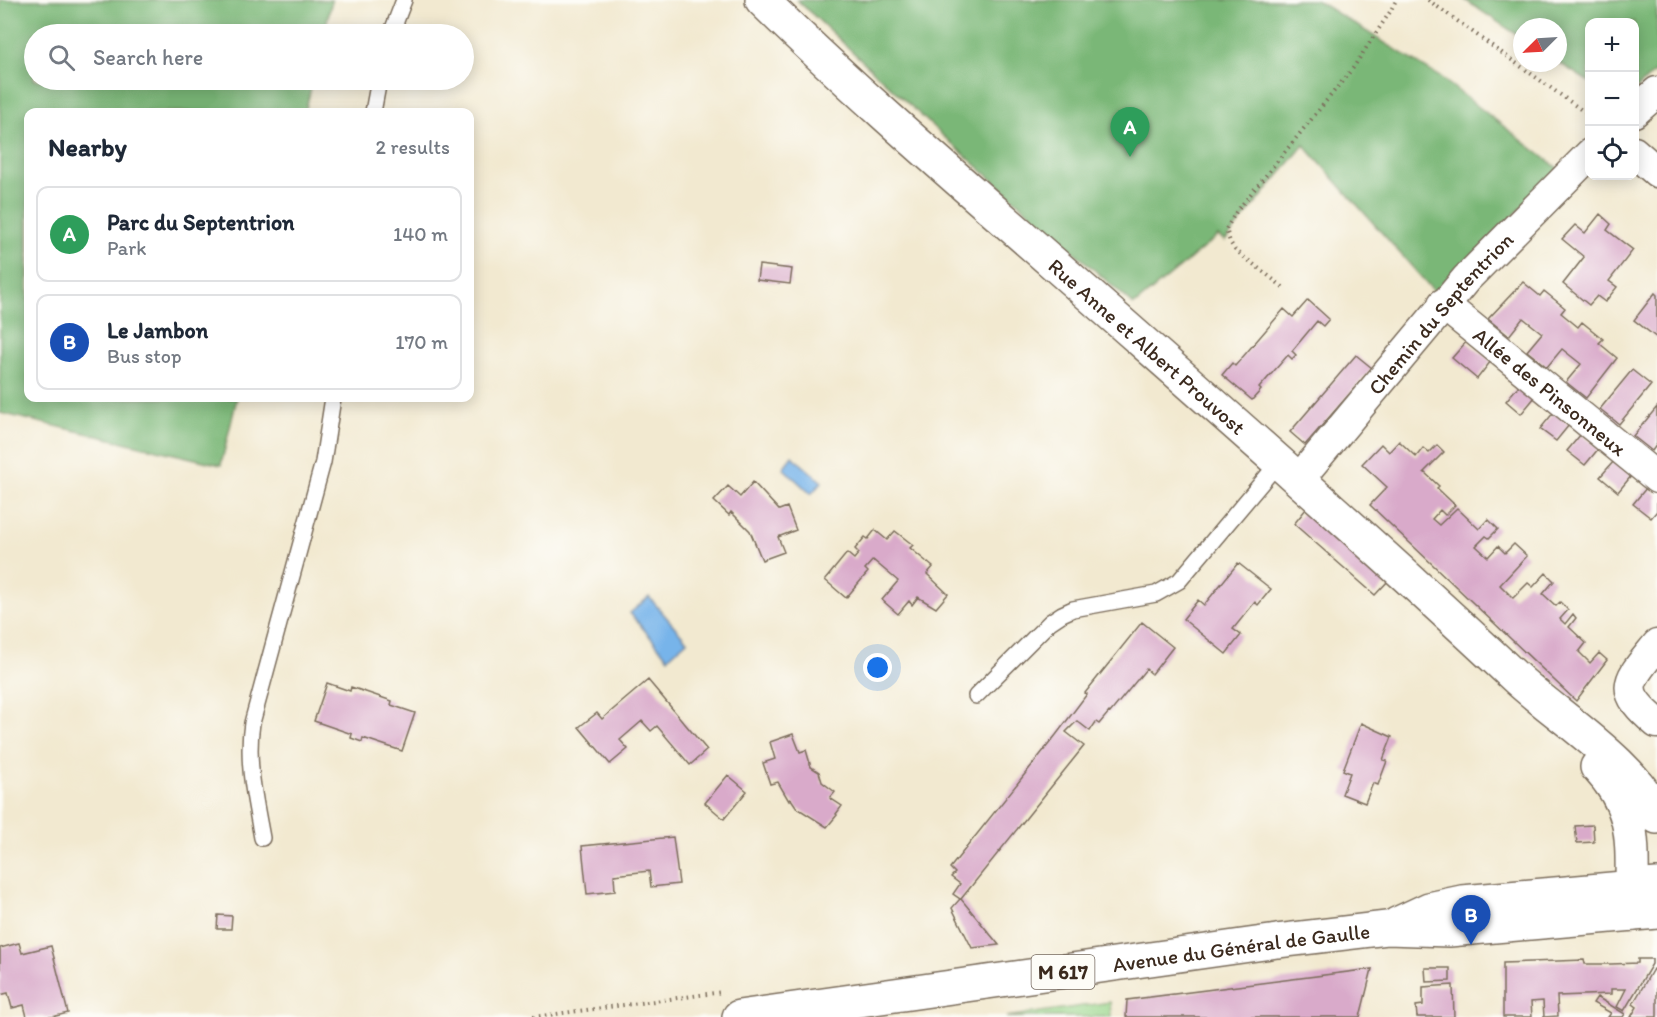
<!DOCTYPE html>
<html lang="en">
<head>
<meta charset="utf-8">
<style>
	:root { --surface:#fff; --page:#f6f6f7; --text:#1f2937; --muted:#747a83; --line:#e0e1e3; --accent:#d93025 }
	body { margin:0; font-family:Itim,sans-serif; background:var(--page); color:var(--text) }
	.controls { position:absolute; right:18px; top:18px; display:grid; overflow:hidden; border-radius:12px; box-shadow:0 3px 15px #0003 }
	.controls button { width:54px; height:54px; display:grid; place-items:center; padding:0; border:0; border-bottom:2px solid var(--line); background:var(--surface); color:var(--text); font:30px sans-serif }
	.compass { position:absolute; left:1513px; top:18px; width:54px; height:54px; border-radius:50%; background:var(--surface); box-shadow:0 3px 15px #0003; rotate:246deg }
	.you { position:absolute; left:878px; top:668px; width:21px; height:21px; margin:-15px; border:4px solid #fff; border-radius:50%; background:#1a73e8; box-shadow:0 0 0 9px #1a73e833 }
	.badge { display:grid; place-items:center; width:39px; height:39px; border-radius:50%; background:var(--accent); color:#fff; font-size:20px; font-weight:700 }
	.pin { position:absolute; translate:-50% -50px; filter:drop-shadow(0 2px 3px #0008) }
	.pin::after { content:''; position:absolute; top:32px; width:21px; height:18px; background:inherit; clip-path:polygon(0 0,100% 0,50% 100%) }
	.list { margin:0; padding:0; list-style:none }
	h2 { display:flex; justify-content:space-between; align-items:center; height:78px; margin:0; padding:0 24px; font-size:26px }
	h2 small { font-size:20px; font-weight:400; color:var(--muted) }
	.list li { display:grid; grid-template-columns:39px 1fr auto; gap:18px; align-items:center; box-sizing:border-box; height:96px; margin:0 12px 12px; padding:0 12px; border:2px solid var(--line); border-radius:12px }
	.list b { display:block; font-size:22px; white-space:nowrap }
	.list p { margin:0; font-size:20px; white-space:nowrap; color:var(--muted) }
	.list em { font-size:20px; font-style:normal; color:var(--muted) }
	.icon { flex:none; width:33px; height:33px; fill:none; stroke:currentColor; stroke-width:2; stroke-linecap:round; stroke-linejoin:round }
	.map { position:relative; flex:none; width:1657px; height:1017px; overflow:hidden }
	.search { position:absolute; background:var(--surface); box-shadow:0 3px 15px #0003; left:24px; top:24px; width:450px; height:66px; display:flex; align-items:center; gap:15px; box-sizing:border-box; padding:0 21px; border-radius:33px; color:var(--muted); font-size:22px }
	.panel { position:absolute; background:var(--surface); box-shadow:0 3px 15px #0003; left:24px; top:108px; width:450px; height:294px; border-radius:12px }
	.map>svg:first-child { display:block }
</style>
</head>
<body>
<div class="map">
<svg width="1657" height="1017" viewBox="0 0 1657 1017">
	<rect width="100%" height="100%" fill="#fdfcf7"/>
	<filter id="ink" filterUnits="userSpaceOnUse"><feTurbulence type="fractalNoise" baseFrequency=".0167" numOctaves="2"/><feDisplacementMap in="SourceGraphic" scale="12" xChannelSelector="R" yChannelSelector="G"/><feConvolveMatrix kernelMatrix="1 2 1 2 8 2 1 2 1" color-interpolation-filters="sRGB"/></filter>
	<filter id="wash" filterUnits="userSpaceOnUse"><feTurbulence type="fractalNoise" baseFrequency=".008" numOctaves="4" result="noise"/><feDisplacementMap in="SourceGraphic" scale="24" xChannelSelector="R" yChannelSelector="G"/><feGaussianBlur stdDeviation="1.35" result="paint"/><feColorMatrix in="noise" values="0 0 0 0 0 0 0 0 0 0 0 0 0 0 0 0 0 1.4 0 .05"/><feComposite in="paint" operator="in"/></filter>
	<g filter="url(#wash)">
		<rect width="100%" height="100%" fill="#f2e9d0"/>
		<path fill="#99d68b" stroke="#6a8054" stroke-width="1.5" d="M1110,1002L1111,1017H1006Z"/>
		<path fill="#7ab777" stroke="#5a704a" stroke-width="1.5" d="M0,0H332L324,34H34V80H313L305,112H28V398H237L221,465L0,413Z
			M797,0H1316L1440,77L1559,169L1437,295L1304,145L1225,241L1218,236L1134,305L942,135Z
			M1465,0H1657V70L1635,90L1634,22H1590L1589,82L1558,62V27H1522V38Z"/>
		<path fill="#77b4ea" stroke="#596f84" stroke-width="1.5" d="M792,456L822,482L811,494L783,468Z
			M649,597L687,641L668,658L630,613Z"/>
		<g id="blocks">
			<path fill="#d9aaca" d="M1600,214L1611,224L1607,230L1633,250L1609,281L1617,287L1605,302L1597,296L1589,305L1563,284L1584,257L1562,239L1575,225L1585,233Z
				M759,265L792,269L790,284L757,280Z
				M1523,282L1540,296L1544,291L1565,308L1561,313L1578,327L1582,322L1603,339L1599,343L1617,358L1586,398L1566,382L1581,364L1562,349L1547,367L1527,351L1542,333L1523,318L1509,336L1488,319Z
				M1655,293L1657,295V338L1634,320Z
				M1308,300L1329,319L1323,326L1317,321L1292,351L1296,355L1292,359L1288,355L1259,388L1261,390L1252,400L1222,375L1232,363L1235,366L1284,309L1293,317Z
				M1466,342L1491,361L1477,379L1452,358Z
				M1356,355L1372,368L1305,445L1290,432Z
				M1632,370L1651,385L1619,424L1600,409Z
				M1520,384L1535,397L1521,414L1506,401Z
				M1657,407V444L1652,451L1633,436Z
				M1554,412L1569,425L1556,441L1540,429Z
				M1581,434L1599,448L1585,465L1567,451Z
				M1399,441L1416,457L1423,448L1429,453L1437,445L1444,452L1424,472L1439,486L1437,488L1455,505L1445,515L1440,510L1432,519L1439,525L1457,508L1479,529L1488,519L1498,529L1489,538L1486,536L1476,546L1488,557L1498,546L1505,553L1514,544L1527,556L1500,585L1513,598L1528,583L1533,587L1546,573L1554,581L1543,594L1556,606L1560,602L1568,610L1560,619L1565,624L1573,614L1576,618L1569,627L1586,643L1579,652L1590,663L1599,653L1607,660L1576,701L1370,505L1387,487L1362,464L1381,444L1389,452Z
				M1614,461L1632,475L1618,492L1600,477Z
				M753,482L779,510L787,507L796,530L778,537L784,552L762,560L750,531L731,512L729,515L714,501L728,486L740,497Z
				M1647,487L1657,495V511L1651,518L1633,504Z
				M1306,509L1389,580L1375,595L1294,524Z
				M875,530L887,540L895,531L913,545L910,548L933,567L927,574L948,594L936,608L918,597L912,605L909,601L898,614L882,600L898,581L873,560L865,569L868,572L846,598L825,580L847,553L854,559L859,553L855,549L865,537L868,539Z
				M1238,563L1271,589L1258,605L1255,602L1233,629L1241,635L1226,654L1183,619L1198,600L1204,605Z
				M1142,622L1173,647L1152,674L1146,669L1110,713L1109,712L1099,724L1096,722L1090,731L1077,721L1066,732L1084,746L961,899L999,945L972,948L952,908L960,899L953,894L960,884L951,877L955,873L950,868L1056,735L1087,694L1085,693Z
				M648,680L707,750L690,765L657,726L651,731L642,721L620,740L628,749L610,764L579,727L597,713L602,719Z
				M327,683L350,691L351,687L392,701L391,705L415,713L402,751L363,738L362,742L351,738L352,734L314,721Z
				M1361,723L1392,737L1383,760L1387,761L1378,785L1373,783L1365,803L1342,794L1350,773L1343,770Z
				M793,734L800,752L806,750L811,767L819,772L822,782L835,792L830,798L842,806L836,814L837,815L827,827L797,808L791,799L789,801L778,782L770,784L763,763L775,759L770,742Z
				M728,775L747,791L724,819L705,803Z
				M1593,825L1594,842L1577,843L1575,826Z
				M673,837L679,884L651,887L649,871L614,875L615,891L587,894L582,846Z
				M218,915L232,916L231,929H217Z
				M19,943L22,953L51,946L68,1013L52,1017H27L24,1005L12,1008L8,993L0,995V948Z
				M1638,959H1652V964L1624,1011L1617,1007L1626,989H1611V994L1557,996L1558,1016L1544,1017L1543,1001L1531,1002L1532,1017H1503V963L1584,960L1585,964H1611L1638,963Z
				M1425,968H1450V981L1426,982Z
				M1372,969L1360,1017H1126L1127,1000Z
				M1653,969L1657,971V1017H1631L1637,1007L1633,1004Z
				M1453,985L1454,1017H1417L1416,1006L1423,1005V987Z
				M1597,997L1625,1014L1623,1017H1608L1611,1013L1593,1003Z"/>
		</g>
	</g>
	<g filter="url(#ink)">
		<use href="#blocks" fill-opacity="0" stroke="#7b6d5c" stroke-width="1.5"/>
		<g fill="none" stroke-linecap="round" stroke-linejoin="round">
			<g stroke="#7b6d5c" stroke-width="18">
				<path id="service" d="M391,34L404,0
					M373,112L379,80
					M976,696L1050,622L1062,614L1073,609L1156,594L1179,581L1279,462
					M262,838C255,799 246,762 252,723L323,462L333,398"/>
			</g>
			<g stroke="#7b6d5c" stroke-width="33">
				<g id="minor">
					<path d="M1634,112L1657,92"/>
					<path d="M1634,152L1657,172"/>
					<path id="s1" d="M1443,304L1657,478"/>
					<path id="s2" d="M1299,479L1466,279L1590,154"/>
					<path d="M1657,645C1628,681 1616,689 1657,723"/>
				</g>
			</g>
			<g stroke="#7b6d5c" stroke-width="36">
				<g id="tertiary">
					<path id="s3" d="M762,0C855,91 954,176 1052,262C1207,399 1364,535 1515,677C1554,714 1640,767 1657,817"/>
					<path d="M1597,767C1643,815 1629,854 1633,914"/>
				</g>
			</g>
			<g stroke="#7b6d5c" stroke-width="36">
				<g id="primary">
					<path d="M1397,924L1429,909L1462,902L1657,885"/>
					<path id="s4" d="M739,1017L1277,941L1387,928L1449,930L1657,912"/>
				</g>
			</g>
			<path stroke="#7b6d5c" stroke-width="4" stroke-dasharray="1.5 4.5" stroke-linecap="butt" d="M1428,0L1590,116
				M1283,287L1235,250L1230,242L1226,229L1236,212L1353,68L1390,12L1396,0
				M533,1017L723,992"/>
			<use href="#service" stroke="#fff" stroke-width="15"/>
			<use href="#minor" stroke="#fff" stroke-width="30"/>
			<use href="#tertiary" stroke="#fff" stroke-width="33"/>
			<use href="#primary" stroke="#fff" stroke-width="33"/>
		</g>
	</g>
	<g text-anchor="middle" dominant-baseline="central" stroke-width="5" stroke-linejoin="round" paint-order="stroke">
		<rect fill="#fdfcf7" stroke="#75695f" stroke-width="1.5" x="1031.5" y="955" width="63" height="34" rx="4.5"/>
		<g font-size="20" font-weight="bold" fill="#3b2a1e">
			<text x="1063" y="972">M 617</text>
		</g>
		<g font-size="21" fill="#3b2a1e" stroke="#fdfcf7">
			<text stroke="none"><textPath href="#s2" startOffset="218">Chemin du Septentrion</textPath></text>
			<text stroke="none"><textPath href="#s3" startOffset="518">Rue Anne et Albert Prouvost</textPath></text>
			<text stroke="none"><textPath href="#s1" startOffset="138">Allée des Pinsonneux</textPath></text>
			<text stroke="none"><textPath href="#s4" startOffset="507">Avenue du Général de Gaulle</textPath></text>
		</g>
	</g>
</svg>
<div class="controls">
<button>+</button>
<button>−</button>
<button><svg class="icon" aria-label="locate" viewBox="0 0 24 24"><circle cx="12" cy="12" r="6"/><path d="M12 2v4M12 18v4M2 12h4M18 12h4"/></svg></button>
</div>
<svg class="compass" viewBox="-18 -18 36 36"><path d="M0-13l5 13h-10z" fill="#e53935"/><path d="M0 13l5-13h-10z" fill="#747a83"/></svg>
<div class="you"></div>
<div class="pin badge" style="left:1130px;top:157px;background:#2e9e5b">A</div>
<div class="pin badge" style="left:1471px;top:945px;background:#1a4fb4">B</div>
<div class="search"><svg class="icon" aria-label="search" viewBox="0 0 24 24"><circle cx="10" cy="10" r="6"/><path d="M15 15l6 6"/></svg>Search here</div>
<section class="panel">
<h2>Nearby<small>2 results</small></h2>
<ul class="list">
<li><span class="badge" style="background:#2e9e5b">A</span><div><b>Parc du Septentrion</b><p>Park</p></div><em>140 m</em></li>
<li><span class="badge" style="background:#1a4fb4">B</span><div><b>Le Jambon</b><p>Bus stop</p></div><em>170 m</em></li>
</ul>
</section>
</div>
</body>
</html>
